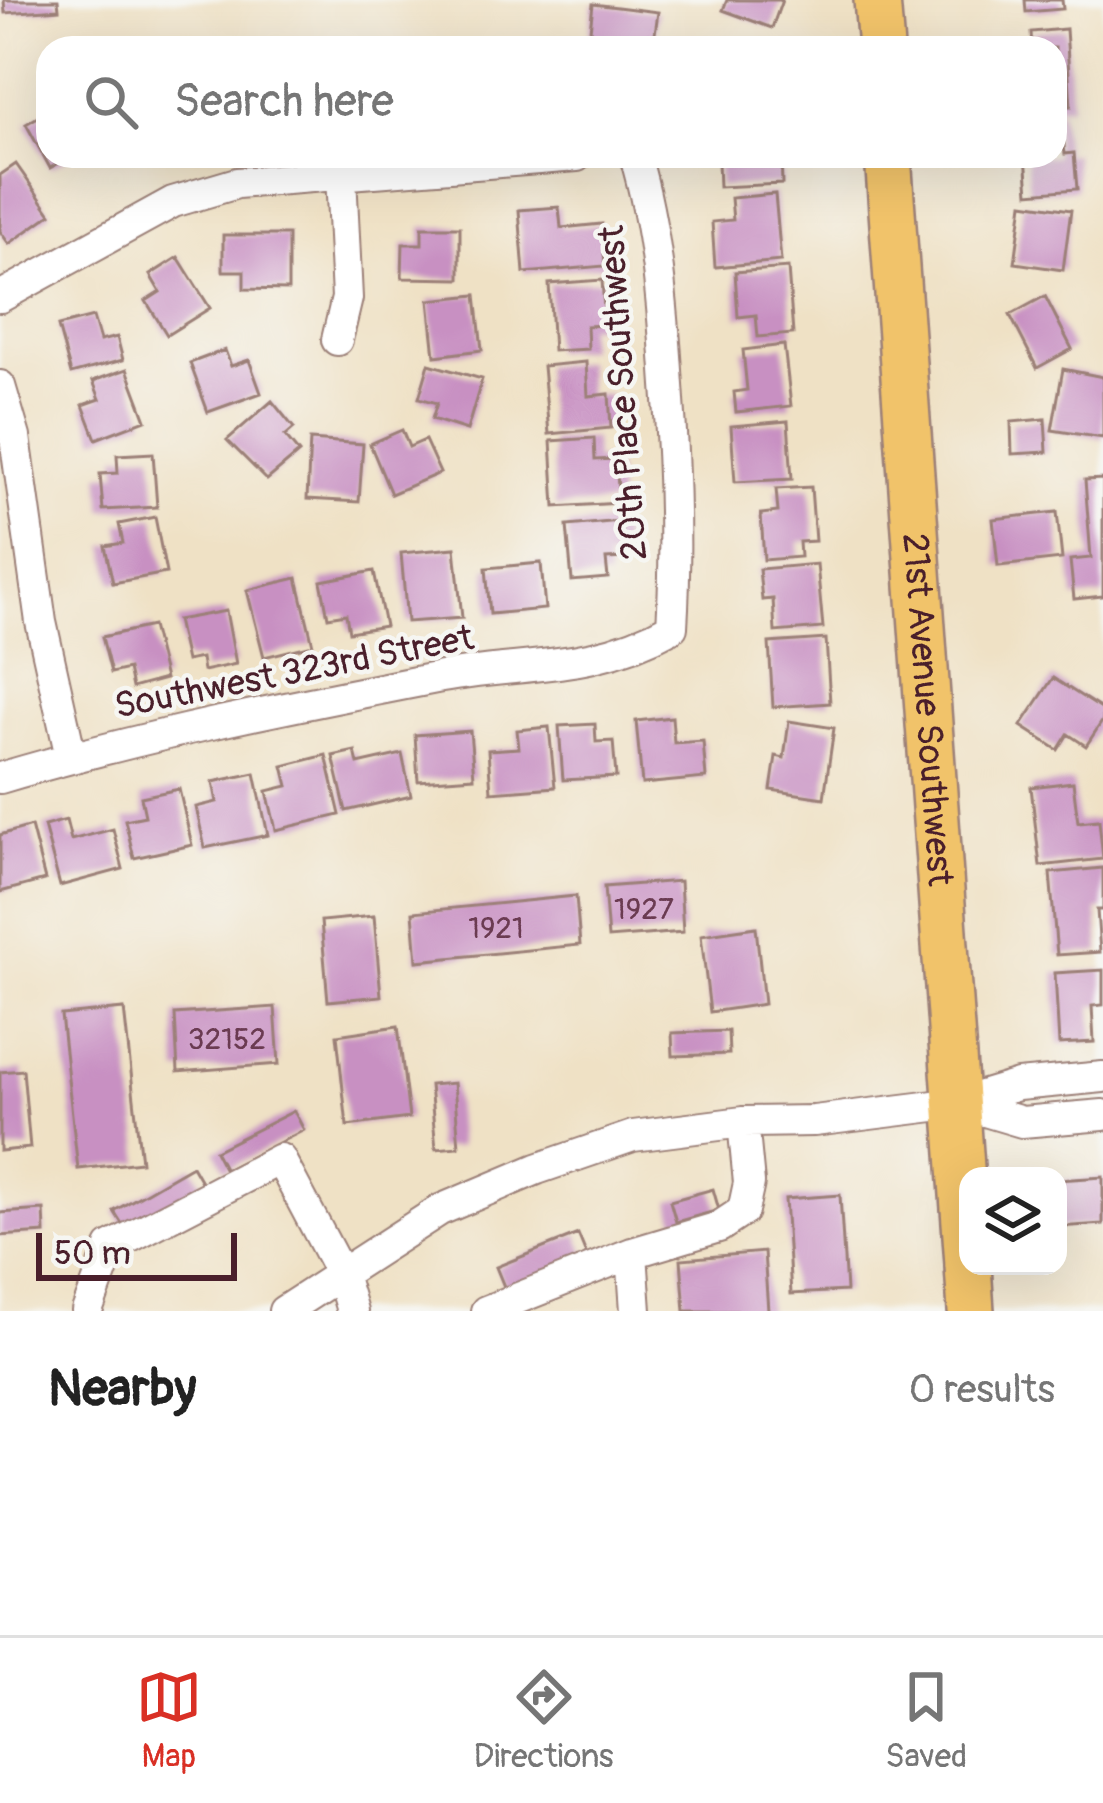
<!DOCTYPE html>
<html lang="en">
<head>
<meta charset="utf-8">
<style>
	:root { --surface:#fff; --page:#f6f6f6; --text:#222; --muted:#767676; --line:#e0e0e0; --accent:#d93025 }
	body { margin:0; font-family:Pangolin,sans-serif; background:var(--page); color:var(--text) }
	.controls { position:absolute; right:36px; bottom:36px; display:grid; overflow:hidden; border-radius:24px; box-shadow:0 12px 48px #0002 }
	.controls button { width:108px; height:108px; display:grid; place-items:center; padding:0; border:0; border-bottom:3px solid var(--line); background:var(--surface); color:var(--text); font:60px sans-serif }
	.scale { position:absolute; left:36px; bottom:30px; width:201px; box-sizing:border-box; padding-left:12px; border:6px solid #4a1f2b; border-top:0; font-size:33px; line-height:42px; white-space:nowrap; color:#4a1f2b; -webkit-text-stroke:9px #f6f6f2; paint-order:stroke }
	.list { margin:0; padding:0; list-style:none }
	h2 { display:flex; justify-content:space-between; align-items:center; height:156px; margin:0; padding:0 48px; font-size:51px }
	h2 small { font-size:39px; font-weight:400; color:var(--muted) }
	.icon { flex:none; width:66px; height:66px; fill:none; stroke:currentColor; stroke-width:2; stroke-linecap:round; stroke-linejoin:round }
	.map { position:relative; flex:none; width:1103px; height:1311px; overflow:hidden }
	.search { position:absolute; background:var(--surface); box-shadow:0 12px 48px #0002; left:36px; right:36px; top:36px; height:132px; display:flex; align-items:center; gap:30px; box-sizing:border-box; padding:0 42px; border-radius:36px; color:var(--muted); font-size:45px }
	.sheet { height:324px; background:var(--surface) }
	nav { display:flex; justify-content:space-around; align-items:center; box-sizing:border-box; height:168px; border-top:3px solid var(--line); background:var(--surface); font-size:33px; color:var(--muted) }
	nav a { display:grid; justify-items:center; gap:6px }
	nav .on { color:var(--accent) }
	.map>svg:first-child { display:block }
</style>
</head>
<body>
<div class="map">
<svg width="1103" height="1311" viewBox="0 0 1103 1311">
	<rect width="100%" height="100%" fill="#f6f6f2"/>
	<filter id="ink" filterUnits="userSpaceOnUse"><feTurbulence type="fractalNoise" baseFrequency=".00833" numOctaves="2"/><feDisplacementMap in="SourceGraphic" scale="24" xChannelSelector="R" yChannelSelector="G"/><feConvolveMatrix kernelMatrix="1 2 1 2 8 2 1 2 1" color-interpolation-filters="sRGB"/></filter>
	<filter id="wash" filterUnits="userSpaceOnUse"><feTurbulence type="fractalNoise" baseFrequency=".004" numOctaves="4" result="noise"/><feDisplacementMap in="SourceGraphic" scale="48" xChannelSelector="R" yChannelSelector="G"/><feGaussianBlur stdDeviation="2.7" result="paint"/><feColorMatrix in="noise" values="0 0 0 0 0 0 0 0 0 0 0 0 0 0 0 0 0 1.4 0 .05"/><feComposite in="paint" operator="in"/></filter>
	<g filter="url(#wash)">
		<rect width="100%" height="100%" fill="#efe1c5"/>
		<g id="blocks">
			<path fill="#c890c2" d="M4,0H58L59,9L5,13Z
				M727,0H782L772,28L723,10Z
				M1025,0H1062L1063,9L1026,12Z
				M593,4L658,12L653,48H588Z
				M1066,29L1071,106L1055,107V48H1032L1031,32Z
				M572,36L573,48H507V42Z
				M48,111V156H72L50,168L26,124Z
				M1055,111H1060L1065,154L1074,153L1077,189L1029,193L1026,156H1055Z
				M739,156H781L782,184L719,187L718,162L739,161Z
				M16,164L51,214L9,244L0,231V175Z
				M775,194L781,261L715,267L712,222L733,220L731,198Z
				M1023,203L1071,210L1063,270L1015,263Z
				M559,207L561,228L602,224L605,266L524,273L519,210Z
				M422,227H460V279L402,278L403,244H422Z
				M223,235H288V290L244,289V271H223Z
				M178,257L210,308L167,335L146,301L160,292L150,275Z
				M788,268L793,334L758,337L756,315L738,317L735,272Z
				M602,280L605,325L587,326L588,349L553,351L549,284Z
				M476,295L482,350L435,356L429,300Z
				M1045,296L1072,349L1037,368L1010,315Z
				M93,317L100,341L117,337L123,360L71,374L58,326Z
				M784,345L791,406L736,412L734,392L747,390L743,350Z
				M225,350L231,366L249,360L261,393L208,412L190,363Z
				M586,362L588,396L609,394L611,428L549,434L543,366Z
				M429,364L482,379L467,430L432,419L437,403L419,398Z
				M127,369L146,420L96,439L83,405L100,399L93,381Z
				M1063,369L1103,377V438L1052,430Z
				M272,401L294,428L285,436L299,453L267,480L227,440Z
				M1045,419L1047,452L1012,454L1011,422Z
				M788,421L792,479L735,482L731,426Z
				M402,430L409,447L425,440L440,473L391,494L370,444Z
				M594,438L595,460L616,459L619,503L555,507L551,441Z
				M310,440L363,444L359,502L307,499Z
				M153,453L157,507L103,510L100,474L118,473L117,455Z
				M1103,479V596L1074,599L1070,560L1091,558L1085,480Z
				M811,487L815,541L799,542L800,557L764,560L761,514L778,512L776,489Z
				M1057,512L1062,559L998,566L993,519Z
				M155,517L166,573L113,583L105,546L123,543L119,524Z
				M621,521L624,558L606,559L608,578L572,581L567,526Z
				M455,548L462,618L407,622L401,553Z
				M541,563L545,609L490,614L486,568Z
				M817,564L823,628L775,632L773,599L762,600L759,569Z
				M374,571L385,626L349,632L346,614L328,617L321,581Z
				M297,578L313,645L264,657L247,590Z
				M226,611L236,664L203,671L201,658L186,661L177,620Z
				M152,626L165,679L132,688L128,669L111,673L102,637Z
				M826,639L830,703L773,707L769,643Z
				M1053,678L1103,710V720L1086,746L1068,734L1058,750L1021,726Z
				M672,717L674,743L703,741L706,778L642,784L636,721Z
				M789,721L834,728L824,798L771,790L776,756L784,758Z
				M595,724L596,742L613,741L616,777L563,780L559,726Z
				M549,727L555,787L491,792L488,750L519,748L517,730Z
				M470,731L474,777L418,781L415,735Z
				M355,751L358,764L402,754L411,796L346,811L333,756Z
				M326,755L340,815L276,830L267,791L288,786L283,766Z
				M255,773L268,835L205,848L196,807L217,802L213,782Z
				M1073,782L1078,822L1099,820L1103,859L1040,866L1031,787Z
				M179,789L192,845L134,858L125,820L145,816L141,797Z
				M66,820L71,840L113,829L123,869L60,886L44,826Z
				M31,826L45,880L0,892V835Z
				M1103,868V910H1097L1100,952L1057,955L1050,873Z
				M680,881L683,932L608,938L604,887Z
				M576,896L580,945L417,961L413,912Z
				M374,916L381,996L328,1001L321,921Z
				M756,927L764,1004L710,1012L701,935Z
				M1103,970V1005L1092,1006L1094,1042L1059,1044L1055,973Z
				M275,1007L279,1064L178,1072L175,1014Z
				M124,1009L141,1162L78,1169L61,1015Z
				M398,1026L409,1118L347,1126L337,1035Z
				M728,1031L729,1054L673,1056L672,1033Z
				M23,1070L30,1148L0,1151V1072Z
				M454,1083L459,1147L436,1149L430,1085Z
				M294,1111L304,1130L225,1170L215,1151Z
				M192,1166L203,1185L126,1230L114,1211Z
				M1103,1177V1224L1058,1227V1180Z
				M713,1189L719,1210L676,1222L670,1201Z
				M840,1195L846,1291L791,1294L785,1199Z
				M44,1210L45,1233L0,1236V1213Z
				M578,1234L587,1256L505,1289L496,1267Z
				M764,1252L768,1311H685L681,1259Z"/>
		</g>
	</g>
	<g filter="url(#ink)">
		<use href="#blocks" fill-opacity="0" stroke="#9c8078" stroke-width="3"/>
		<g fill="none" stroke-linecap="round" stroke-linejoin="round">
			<g stroke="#9c8078" stroke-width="34">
				<path id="street" d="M0,297L173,202L237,183L577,156
					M337,340L347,298L341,175
					M0,386L15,437L41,622L71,757
					M0,778C141,736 287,707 431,679C519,661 588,674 672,627C677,545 674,467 668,385C663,308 657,230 635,156
					M958,1103L1022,1122L1103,1115
					M632,1253L636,1311
					M87,1311L111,1247L280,1159L341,1274L352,1311
					M284,1311L440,1210L537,1169L633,1136L743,1122L814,1121L958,1103L1018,1085L1103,1077
					M486,1311L632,1253L719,1227L743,1211L749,1183L743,1122"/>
			</g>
			<g stroke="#9c8078" stroke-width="50">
				<g id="primary">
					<path d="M877,0L881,48"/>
					<path id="s1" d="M888,156L968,1264"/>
					<path d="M968,1266L971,1311"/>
				</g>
			</g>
			<use href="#street" stroke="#fff" stroke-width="30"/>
			<use href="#primary" stroke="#f1c36a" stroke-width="45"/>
		</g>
	</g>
	<g text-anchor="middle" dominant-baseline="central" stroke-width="9" stroke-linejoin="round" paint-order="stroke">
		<g font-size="30" fill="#6a3b51">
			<text x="644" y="909">1927</text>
			<text x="496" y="928">1921</text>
			<text x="227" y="1039">32152</text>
		</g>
		<g font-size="36" fill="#4a1f2b" stroke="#f6f6f2">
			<text transform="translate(623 393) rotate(-94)">20th Place Southwest</text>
			<text transform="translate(294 672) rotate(-11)">Southwest 323rd Street</text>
			<text stroke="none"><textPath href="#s1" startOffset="555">21st Avenue Southwest</textPath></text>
		</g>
	</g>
</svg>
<div class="controls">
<button><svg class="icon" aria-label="layers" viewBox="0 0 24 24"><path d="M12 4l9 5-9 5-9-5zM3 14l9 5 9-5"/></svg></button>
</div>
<div class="scale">50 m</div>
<div class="search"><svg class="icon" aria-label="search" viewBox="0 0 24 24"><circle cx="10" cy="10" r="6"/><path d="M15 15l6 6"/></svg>Search here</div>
</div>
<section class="sheet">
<h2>Nearby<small>0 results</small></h2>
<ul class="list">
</ul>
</section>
<nav>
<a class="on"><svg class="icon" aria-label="map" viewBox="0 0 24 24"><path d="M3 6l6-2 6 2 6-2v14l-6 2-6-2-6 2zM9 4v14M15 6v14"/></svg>Map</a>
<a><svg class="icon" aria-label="directions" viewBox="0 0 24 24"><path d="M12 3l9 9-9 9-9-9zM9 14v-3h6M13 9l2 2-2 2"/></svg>Directions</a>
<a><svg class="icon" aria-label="saved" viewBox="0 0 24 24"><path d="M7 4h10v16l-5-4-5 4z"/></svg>Saved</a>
</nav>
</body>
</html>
